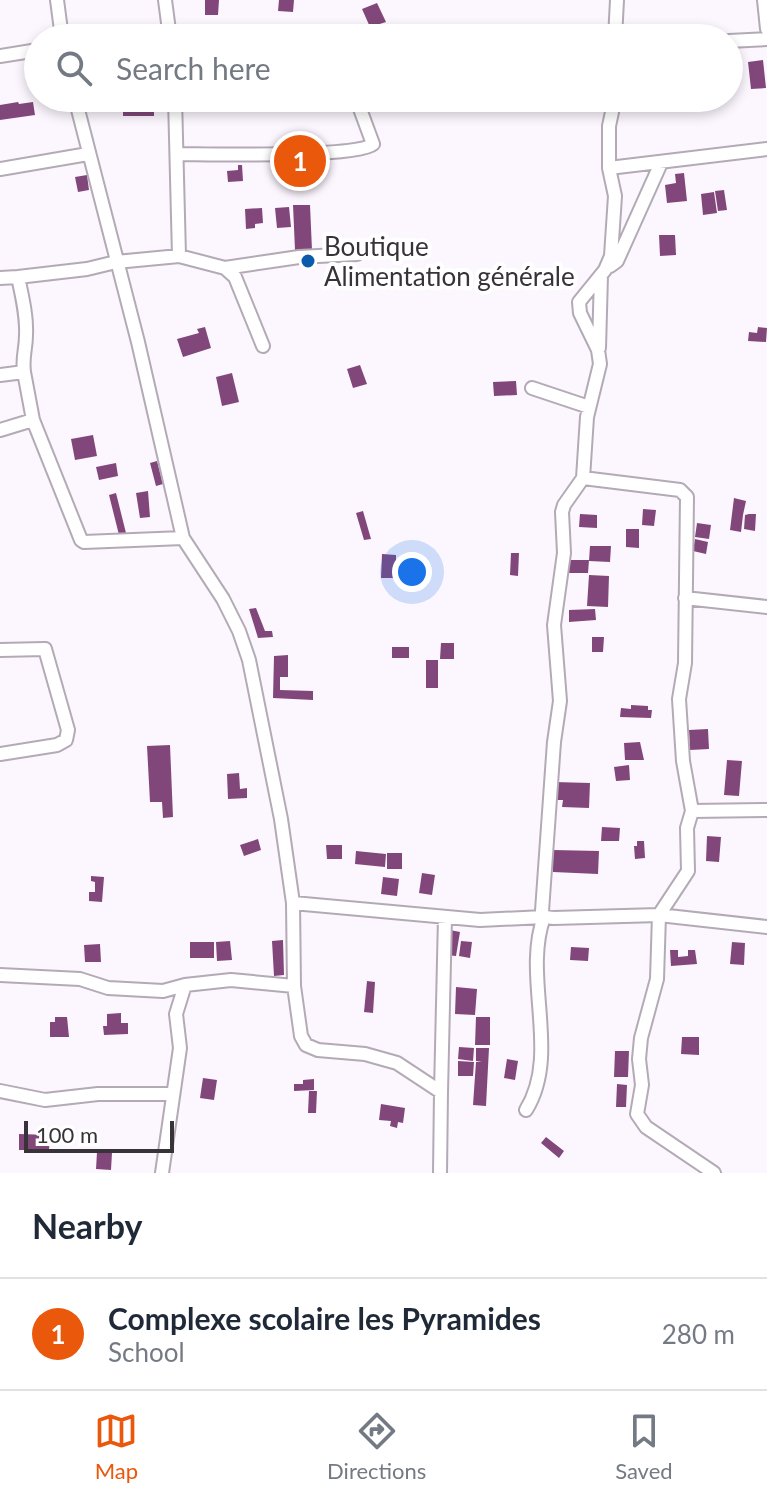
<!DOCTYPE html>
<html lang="en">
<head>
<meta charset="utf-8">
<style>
	:root { --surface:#fff; --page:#f6f6f7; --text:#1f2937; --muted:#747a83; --line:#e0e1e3; --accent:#ea580c }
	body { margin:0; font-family:Lato,sans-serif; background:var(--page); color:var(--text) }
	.scale { position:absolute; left:24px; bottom:20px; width:150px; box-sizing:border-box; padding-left:8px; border:4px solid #373338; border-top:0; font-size:22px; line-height:28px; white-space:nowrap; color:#373338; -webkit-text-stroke:6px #fff; paint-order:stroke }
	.you { position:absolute; left:412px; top:572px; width:28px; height:28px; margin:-20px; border:6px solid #fff; border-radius:50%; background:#1a73e8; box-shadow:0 0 0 12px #1a73e833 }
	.badge { display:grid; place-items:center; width:52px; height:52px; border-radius:50%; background:var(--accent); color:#fff; font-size:26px; font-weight:700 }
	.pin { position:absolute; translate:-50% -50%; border:4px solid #fff; box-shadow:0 2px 8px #0006 }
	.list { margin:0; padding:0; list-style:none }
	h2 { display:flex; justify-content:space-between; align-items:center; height:104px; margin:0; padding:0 32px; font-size:34px }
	h2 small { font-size:26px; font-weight:400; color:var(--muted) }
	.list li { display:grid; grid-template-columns:52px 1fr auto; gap:24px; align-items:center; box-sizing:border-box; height:112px; padding:0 32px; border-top:2px solid var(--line) }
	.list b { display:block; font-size:30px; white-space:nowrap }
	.list p { margin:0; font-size:26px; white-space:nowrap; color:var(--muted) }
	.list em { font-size:26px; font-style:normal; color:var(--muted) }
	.icon { flex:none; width:44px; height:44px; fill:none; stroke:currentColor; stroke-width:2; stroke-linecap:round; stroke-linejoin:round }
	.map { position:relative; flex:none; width:767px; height:1173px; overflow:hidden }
	.search { position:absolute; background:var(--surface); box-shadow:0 4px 12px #0003; left:24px; right:24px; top:24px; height:88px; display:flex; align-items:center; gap:20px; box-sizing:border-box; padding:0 28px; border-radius:44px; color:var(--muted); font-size:30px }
	.sheet { height:216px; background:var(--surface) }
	nav { display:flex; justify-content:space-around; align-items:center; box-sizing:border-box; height:112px; border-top:2px solid var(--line); background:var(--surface); font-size:22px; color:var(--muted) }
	nav a { display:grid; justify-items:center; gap:4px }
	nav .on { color:var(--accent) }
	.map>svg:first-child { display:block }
</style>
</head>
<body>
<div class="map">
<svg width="767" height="1173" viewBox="0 0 767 1173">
	<rect width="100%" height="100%" fill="#fcf6fe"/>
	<path fill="#82477a" d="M205,0H219L218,15H205Z
		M279,0H294L293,12L278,11Z
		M377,3L386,22L370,27L362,9Z
		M763,60L766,88L751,89L748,62Z
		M240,98H255V111L240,112Z
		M18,102L19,104L33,102L35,115L0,120V105Z
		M123,105H154V116H123Z
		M238,165H242L243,181L228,182L227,171L238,170Z
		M684,173L687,201L667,203L665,185L676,183L675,174Z
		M87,175L89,190L78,192L75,177Z
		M724,190L727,210L718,211L715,191Z
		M714,192L717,213L703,215L701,194Z
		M293,205H310L312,250H295Z
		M289,207L291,227L277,228L275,208Z
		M262,208L263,223L255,224V228L246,229L245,209Z
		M659,235H675L676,255L660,256Z
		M205,327L211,348L183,357L177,339L199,333L197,329Z
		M758,327L767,328L766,342L748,341L749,332L757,333Z
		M360,365L367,384L353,388L347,369Z
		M232,373L239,402L222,406L216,377Z
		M516,381L517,395L494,396L493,382Z
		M93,435L97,456L75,460L71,439Z
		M157,461L163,484L156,486L150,463Z
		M116,463L118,476L99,480L96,467Z
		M148,491L150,517L140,518L136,493Z
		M116,493L127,537L120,539L109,495Z
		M734,498L746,501L743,515H737H743L741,532L730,530Z
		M643,509L656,510L654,526L642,525Z
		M363,511L371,539L364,540L356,513Z
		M580,514L597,515V528L579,527Z
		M749,514H756L755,531L744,529L745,515Z
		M697,523L711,525L709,539L695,537Z
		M626,529H639V548L626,547Z
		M695,539L708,542L706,554L693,551Z
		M590,546H611L610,562L589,561Z
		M511,553H519L518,576L510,575Z
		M382,554L396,555V578H381Z
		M566,560H589L588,573H566Z
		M589,575L609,576L608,607L587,606Z
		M256,608L265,631H272L273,637L258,638L249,609Z
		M595,609L596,620L569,622V610Z
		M592,637H604L603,652H592Z
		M441,643H454V659H440Z
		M392,647H409V658H392Z
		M288,655V677H280V690L313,691V700L273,698L274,656Z
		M426,660H438V688H426Z
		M631,705L648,706V710H652L651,718L620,717L621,708L631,709Z
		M708,729L709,749L690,750L689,730Z
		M640,742L644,760H625L624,743Z
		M170,745L173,817L163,818L162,802H150L147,746Z
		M727,760L742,761L739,796L724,795Z
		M629,765L630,780L616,781L614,767Z
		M239,773L240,789L247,788V798L228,799L227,774Z
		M555,782L590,783L589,808L562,807L563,800H555Z
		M602,827L620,828L619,841H601Z
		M707,836L721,837L719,862L706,861Z
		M258,839L261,850L244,856L240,845Z
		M637,841H644L645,858L635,859L634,846H637Z
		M326,845H342V859H327Z
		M553,850L599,851L598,874L553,872Z
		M356,851L386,854L385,867L355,864Z
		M387,853H402V869H387Z
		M422,873L435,875L432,895L419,893Z
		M91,876L104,877L102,902L89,901V892H95V882L91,881Z
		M383,877L399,879L397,896L381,894Z
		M450,930L460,932L456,956L446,955Z
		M283,940L284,975L274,976L272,941Z
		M230,941L232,960L217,961L216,942Z
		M461,941L472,942L470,958L459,956Z
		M190,942H214V958H190Z
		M732,942L745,943L744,965L730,964Z
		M100,944L101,962H85L84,945Z
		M571,947L589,948L588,961L570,960Z
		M670,950H678V957L688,956V950H695L697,964L671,966Z
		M367,981L375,982L373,1013L364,1012Z
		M456,987L477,989L475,1015L455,1014Z
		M121,1013V1023H128V1034L104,1035L103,1026H107V1014Z
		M55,1017H67L69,1037H50V1022H55Z
		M476,1017H490V1045H475Z
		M682,1037H699V1055L681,1054Z
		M459,1047L474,1048L473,1061L458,1059Z
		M476,1048H489L486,1106L473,1105L476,1062H482L476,1061Z
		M615,1051H629L628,1077H614Z
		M507,1059L518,1061L515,1080L504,1078Z
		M458,1061L474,1062L473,1076H458Z
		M203,1078L217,1080L214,1100L200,1098Z
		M314,1079V1090L294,1091V1084H303V1080Z
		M617,1084L627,1085L626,1107H616Z
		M309,1091H317L316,1113H308Z
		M381,1104L405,1108L403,1123L398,1122L397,1128L390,1126L391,1121L379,1120Z
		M19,1134L50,1135L49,1150H19Z
		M546,1137L564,1151L559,1158L541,1143Z
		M97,1152L112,1153L111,1170L96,1169Z"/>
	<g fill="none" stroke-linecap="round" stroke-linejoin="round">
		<g stroke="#b3aab6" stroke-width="16">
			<path id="street" d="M57,0L62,38
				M165,0L170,38
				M764,0L767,29
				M615,38L617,0
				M729,41L767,39
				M0,56L38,50
				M75,98L138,342L183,538L223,599L239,631L249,660L281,819L293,903L294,986L301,1036L306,1045L318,1050L365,1054L397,1063L441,1092L440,1173
				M175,98L179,256
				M615,98L609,126V168L615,196L611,256L605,270L579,302L580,313L598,350L600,364L587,417L583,478L564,505L562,512L564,553L554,625L560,701L554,742L542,911L544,917L554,918L659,915L767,927
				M177,154C208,154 357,158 373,144L356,98
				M609,168L767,149
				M0,169L88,154
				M610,266L617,261L661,163
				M225,268L299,257L357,254
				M0,278L18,277
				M599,348L601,275
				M24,372L33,420L81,540L84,542L183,538
				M0,375L24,372C22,356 26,350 26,335C27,316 22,296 18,277L87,269L116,262L179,256L225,268L235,277L263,346
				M532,388L589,407
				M0,430L33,420
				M583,478L680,490L687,497L685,663L679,699L683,761L692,811L687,828L688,871L659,915L657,979L641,1038L639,1059L642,1085L637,1114L646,1127L714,1173
				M685,598L767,607
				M0,650L45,649L68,730L66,740L57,745L0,754
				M692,811L767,810
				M293,903L480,920L544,917C522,977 561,1054 526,1110
				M0,975L80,979L108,988L163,991L185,985L231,980L294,986
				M0,1091L45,1100L98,1094H172
				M441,1092L445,917
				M162,1173L180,1048L176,1014L185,985"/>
		</g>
		<use href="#street" stroke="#fff" stroke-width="12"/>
	</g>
	<circle fill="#0a5ba9" stroke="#fff" stroke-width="3" cx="308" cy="261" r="8"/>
	<g text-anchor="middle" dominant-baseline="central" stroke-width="8" stroke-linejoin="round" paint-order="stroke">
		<g font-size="26" fill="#373338" stroke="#fff" text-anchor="start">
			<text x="324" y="246">Boutique<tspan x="324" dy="30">Alimentation générale</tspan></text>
		</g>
	</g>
</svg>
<div class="scale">100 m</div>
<div class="you"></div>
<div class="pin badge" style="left:300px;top:161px">1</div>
<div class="search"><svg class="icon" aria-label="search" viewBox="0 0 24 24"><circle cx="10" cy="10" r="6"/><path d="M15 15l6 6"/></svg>Search here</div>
</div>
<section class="sheet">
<h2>Nearby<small></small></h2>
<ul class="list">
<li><span class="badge">1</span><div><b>Complexe scolaire les Pyramides</b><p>School</p></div><em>280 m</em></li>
</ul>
</section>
<nav>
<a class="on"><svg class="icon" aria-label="map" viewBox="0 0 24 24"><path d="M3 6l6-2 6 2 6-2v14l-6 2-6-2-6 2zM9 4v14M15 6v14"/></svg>Map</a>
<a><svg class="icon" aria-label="directions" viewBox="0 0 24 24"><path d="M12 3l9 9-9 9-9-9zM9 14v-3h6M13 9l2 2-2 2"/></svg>Directions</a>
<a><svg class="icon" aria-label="saved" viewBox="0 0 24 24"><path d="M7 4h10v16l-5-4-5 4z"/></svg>Saved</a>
</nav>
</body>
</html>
